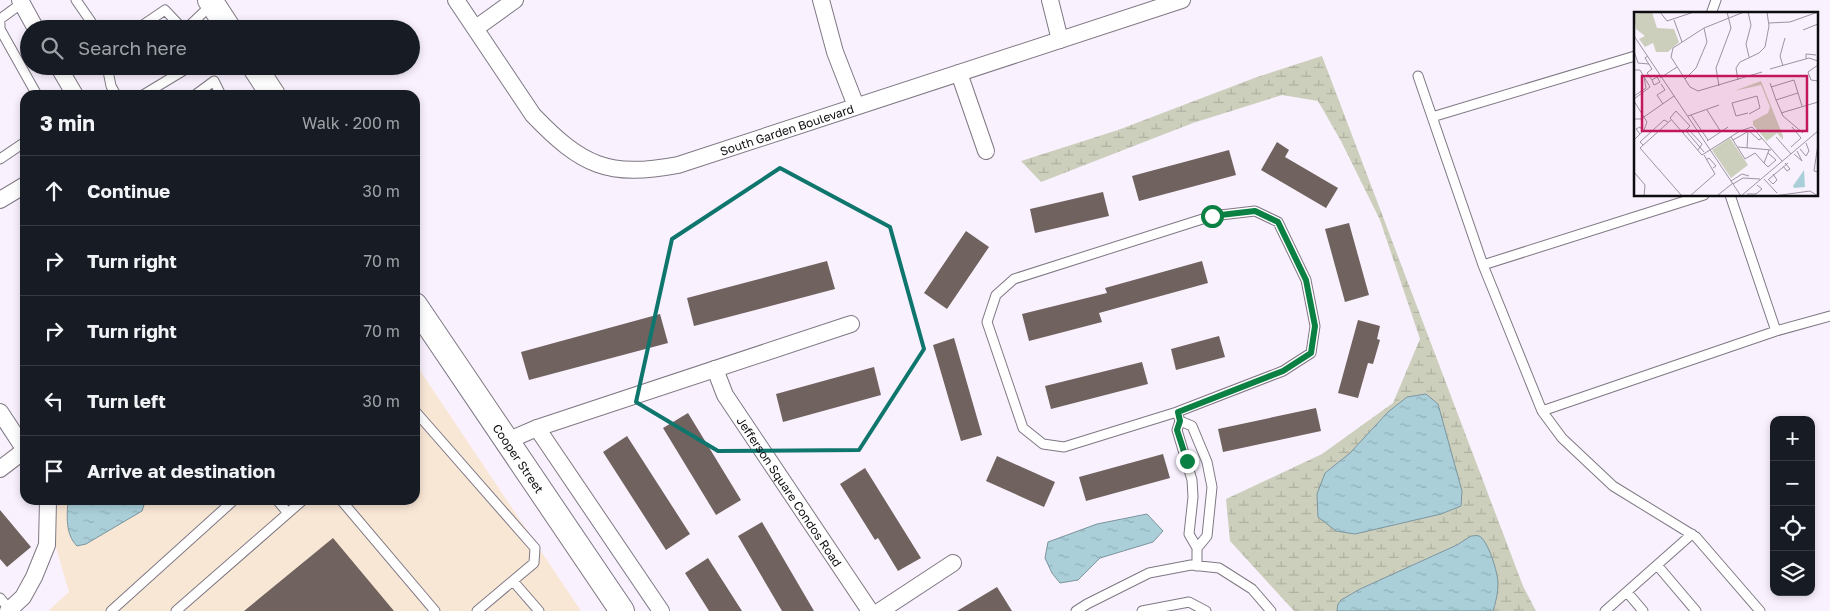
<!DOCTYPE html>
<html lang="en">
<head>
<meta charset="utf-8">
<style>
	:root { --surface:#171b24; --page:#242831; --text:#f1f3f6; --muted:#9ea1a6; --line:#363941 }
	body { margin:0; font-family:"Golos Text",sans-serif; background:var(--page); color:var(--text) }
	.controls { position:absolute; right:15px; bottom:15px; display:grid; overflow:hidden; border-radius:10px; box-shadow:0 2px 8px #0003 }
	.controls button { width:45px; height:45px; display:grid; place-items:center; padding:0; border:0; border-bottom:1px solid var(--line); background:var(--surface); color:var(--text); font:25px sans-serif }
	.stop { position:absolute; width:15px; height:15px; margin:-11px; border:4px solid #0b8043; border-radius:50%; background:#fff }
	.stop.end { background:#0b8043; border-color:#fff; box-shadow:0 1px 5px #0008 }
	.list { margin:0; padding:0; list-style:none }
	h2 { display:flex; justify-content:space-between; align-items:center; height:65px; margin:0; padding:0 20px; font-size:21px }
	h2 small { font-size:16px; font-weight:400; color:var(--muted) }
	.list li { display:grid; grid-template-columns:32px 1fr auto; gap:15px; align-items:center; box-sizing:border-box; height:70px; padding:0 20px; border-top:1px solid var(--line) }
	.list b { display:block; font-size:19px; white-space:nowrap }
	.list em { font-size:16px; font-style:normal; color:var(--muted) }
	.icon { flex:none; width:28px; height:28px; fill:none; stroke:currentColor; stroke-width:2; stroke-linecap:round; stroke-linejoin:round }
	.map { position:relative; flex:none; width:1830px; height:611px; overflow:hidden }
	.search { position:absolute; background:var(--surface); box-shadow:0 2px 8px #0003; left:20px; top:20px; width:400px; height:55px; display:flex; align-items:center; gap:12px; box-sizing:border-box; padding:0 18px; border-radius:28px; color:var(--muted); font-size:19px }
	.panel { position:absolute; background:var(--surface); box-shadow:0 2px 8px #0003; left:20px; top:90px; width:400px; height:415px; border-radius:15px }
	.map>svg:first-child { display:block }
</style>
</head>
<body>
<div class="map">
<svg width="1830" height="611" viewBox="0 0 1830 611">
	<defs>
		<pattern id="wetland-marsh" width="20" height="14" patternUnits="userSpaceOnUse" patternTransform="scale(1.25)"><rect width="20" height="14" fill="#cdcfbd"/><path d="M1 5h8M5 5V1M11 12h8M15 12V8" fill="none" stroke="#afb1a1"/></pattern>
		<pattern id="water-ripples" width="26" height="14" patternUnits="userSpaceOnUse" patternTransform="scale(1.25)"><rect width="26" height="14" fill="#aacfd9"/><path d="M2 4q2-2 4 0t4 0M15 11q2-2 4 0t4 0" fill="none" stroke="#91b1b9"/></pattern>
	</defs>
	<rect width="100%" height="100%" fill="#f9f1fe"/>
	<path fill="#f9e7d6" d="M415,363L581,611H48L69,592L42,500H415Z"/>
	<path fill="url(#wetland-marsh)" fill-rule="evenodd" d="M1322,56L1523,586L1536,611H1493L1496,602L1498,586L1471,536L1457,545L1360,589L1337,607V611H1294L1230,541L1226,499L1322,454L1393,403L1420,339L1380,220L1341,141L1318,101L1282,95L1193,123L1041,182L1021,161L1118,130L1257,77ZM1426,394L1438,405L1462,491L1461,506L1441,514L1355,534L1325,473L1350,453L1388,412L1407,397Z"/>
	<path fill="url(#water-ripples)" stroke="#7b949d" d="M1426,394L1438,404L1462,491L1461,506L1441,514L1355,534L1336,531L1318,517L1317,494L1325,473L1350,453L1388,412L1407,397Z
		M68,500H150L144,505L142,511L86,544L77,546C65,534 67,516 68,500Z
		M1147,514L1163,531L1153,542L1100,558L1078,580L1060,583L1052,573L1045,558L1048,542L1097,524Z
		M1471,536C1474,536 1476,535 1479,536C1488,540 1498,573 1498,583C1498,593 1496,602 1493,611H1337L1338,604L1341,600L1360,589L1457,545Z"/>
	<path fill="#70625e" d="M1277,142L1289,150L1285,157L1338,188L1326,208L1261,170Z
		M1229,150L1236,175L1139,201L1132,176Z
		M1103,192L1109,216L1035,233L1030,209Z
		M1349,223L1369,295L1345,302L1325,229Z
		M966,231L989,247L947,309L924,293Z
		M827,261L835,289L694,326L687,298Z
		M1202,261L1208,283L1099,313L1102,322L1029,341L1022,314L1107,293L1105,288Z
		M660,314L668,343L529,380L521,352Z
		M1358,320L1380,326L1377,339L1380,340L1373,364L1368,363L1358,398L1338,393Z
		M1219,336L1225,357L1176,370L1171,349Z
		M954,338L982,435L961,441L933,345Z
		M1142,362L1148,384L1051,409L1045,386Z
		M874,367L881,395L783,422L776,394Z
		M1316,408L1321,431L1223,452L1218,429Z
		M688,413L741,500L716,515L663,428Z
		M627,436L690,534L666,550L603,452Z
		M1163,454L1170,478L1086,501L1079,477Z
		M997,456L1055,482L1044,507L986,481Z
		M865,468L921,558L898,571L878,538L875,540L840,484Z
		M0,510L31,547L7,567L0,559Z
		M762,522L814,611H782L738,536Z
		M333,538L394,611H244Z
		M708,558L742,611H709L685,573Z
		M997,587L1012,611H957Z"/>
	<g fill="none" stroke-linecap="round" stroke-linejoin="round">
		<g stroke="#7f7883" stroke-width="11">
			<path id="lane" d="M76,0L96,29
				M1711,14L1716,0
				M0,19L22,3
				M0,24V29L37,95
				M137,29L165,10L183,29
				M186,29L211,5
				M107,66L111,86L116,95
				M1418,76L1483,265
				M143,95L191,66
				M195,95L214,81L221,95
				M1432,117L1635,56
				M0,159L25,142
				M1704,195L1483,265L1542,411L1562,438L1613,486L1696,537L1760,611
				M1730,195L1776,331
				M415,411L535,548L534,563L477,611
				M1542,411L1776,331L1830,316
				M1177,412L1064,447L1043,444L1023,428L987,322L996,295L1014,279L1212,216L1255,211L1278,222L1306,280L1315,326L1311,353L1283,371L1177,412L1180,421L1177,430L1192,480L1193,497L1189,534L1197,548V566
				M1180,421L1192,426L1207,462L1212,487L1207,536L1197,548
				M277,500L288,513
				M341,500L435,611
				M1657,565L1696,611
				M513,581L539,611
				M1627,592L1643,611
				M0,598L10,610
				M111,611L234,500
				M176,611L303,500
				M1076,611L1087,604L1149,573L1191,565L1219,568L1252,589L1271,611
				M1142,611L1189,602L1206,611
				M1605,611L1692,534"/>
		</g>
		<g stroke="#7f7883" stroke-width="18">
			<g id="street">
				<path d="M20,0L36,29"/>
				<path id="s1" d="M456,0L533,115C582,166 608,178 678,165L1182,0"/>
				<path d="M821,0L835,52L856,106"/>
				<path d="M1050,0L1060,40"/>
				<path d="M476,28L515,0"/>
				<path d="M58,66L75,95"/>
				<path d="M959,73L986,151"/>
				<path d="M0,200L25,185"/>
				<path id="s2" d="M715,369L725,395L870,611"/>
				<path d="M0,412L25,450"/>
				<path d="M537,428L661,611"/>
				<path d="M507,441L537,428L851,324"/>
				<path d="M0,469L25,450"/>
				<path d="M8,611L23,597L34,577L47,545L48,500"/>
				<path d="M880,611L953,563"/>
			</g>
		</g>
		<g stroke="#7f7883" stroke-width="26">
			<g id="secondary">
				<path d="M210,0L229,29"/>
				<path d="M254,66L273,95"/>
				<path id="s3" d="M415,305L622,611"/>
			</g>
		</g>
		<use href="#lane" stroke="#fff" stroke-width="9"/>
		<use href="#street" stroke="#fff" stroke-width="16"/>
		<use href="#secondary" stroke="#fff" stroke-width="24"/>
	</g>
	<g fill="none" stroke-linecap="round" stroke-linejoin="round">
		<path stroke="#0b8043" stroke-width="6" d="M1187,461L1177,430L1180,421L1178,412L1283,371L1311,353L1315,326L1306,280L1278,222L1255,211L1212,216"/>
	</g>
	<path fill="none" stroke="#0f766e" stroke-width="4" stroke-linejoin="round" d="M780,168L890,227L924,349L859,450L718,451L636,402L672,239Z"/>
	<g text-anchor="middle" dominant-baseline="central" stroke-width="4.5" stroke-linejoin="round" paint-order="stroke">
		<g font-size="12" fill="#0e0c10" stroke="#fff">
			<text stroke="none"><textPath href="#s1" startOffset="416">South Garden Boulevard</textPath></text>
			<text stroke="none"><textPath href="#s3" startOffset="185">Cooper Street</textPath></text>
			<text stroke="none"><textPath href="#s2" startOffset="144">Jefferson Square Condos Road</textPath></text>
		</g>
	</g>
	<g transform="translate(1634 12)">
		<rect width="184" height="184" fill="#f9f1fe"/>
		<path d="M18,0L23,16L40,17L45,30L34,40H22L19,31L11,35L5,27L11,24L2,17L0,2Z" fill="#cdcfbd"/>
		<path d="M127,69L149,124V128L143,121L133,129L119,113V109L134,101L136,95L127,73L100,79Z" fill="#cdcfbd"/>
		<path d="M96,126L114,153L97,166L78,138Z" fill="#cdcfbd"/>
		<path d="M170,158L171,175L160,176L159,174Z" fill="#aacfd9"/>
		<path fill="none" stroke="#9b959f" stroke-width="1" d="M26,0L33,9L60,0M110,0L70,16L39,36L37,45L56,75L64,79L128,60M114,0L117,13L112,32L115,45M40,8L48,30M135,11L156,10L184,0M169,18L184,12M0,24L107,184M0,39L4,51L15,52M14,44L11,46L18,57L13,61L18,68L23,65L26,70L20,73L18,68M172,47V42L182,43M184,53L174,60L177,68L184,69M149,54L146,44L151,26M136,57L175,46L184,49M0,58H6L16,75L0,87M26,66L43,55M51,67L62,56L73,30L70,16M104,68L102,56L106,50L125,41L131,35L135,14L133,0M136,71L142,88M27,72L31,78L23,83L29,92M85,74L82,56L97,16L93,0M137,75L160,68L164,81M0,84L12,76L10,64M0,89L13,110L10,118L0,128M168,94L164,81L142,88L149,104L169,121M73,98L87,120M114,101L102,104L98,91L123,84L126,96L115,102M147,101L184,90M57,103L74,128M54,104L85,93M0,107H7L40,84M37,108L6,136L48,184M54,117L68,132L64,138M52,119L70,140M49,121L56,114L42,99L36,106L49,121L67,142L68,143L106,119L118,115L148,149M6,122L2,117L6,115L9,119M97,125L111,147L121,141L130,151L135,138M142,125L157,142M99,128L115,119L125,128L128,126M73,129L94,115M184,132L180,159L184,160M9,133L6,130L30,108L34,110M104,135L137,138M157,135L167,126L158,115M113,136L114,119M166,137L172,144L175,139L172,131M160,142L168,149L163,139M72,148L75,146L82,154L79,156M130,151L134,155L142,148L134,141M149,154L153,159L156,157L151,151M0,160L11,173L10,184M130,167L143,181M134,167L139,172L143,168L139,162M135,167L154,151M97,169L108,162L115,164M99,172L109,166L126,167M113,182H122L128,177L123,173M84,183L99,171M56,184L81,162L70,143M107,184L184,119M140,184L176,179L184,184"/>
		<path fill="#c2185b" fill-opacity="0.15" stroke="#c2185b" stroke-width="2.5" d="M8,64H173V119H8Z"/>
		<rect width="184" height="184" fill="none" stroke="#0e0c10" stroke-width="2.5"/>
	</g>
</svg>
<div class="controls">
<button>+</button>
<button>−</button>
<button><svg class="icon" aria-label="locate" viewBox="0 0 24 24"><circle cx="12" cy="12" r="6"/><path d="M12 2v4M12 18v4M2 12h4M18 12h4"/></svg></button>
<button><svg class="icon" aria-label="layers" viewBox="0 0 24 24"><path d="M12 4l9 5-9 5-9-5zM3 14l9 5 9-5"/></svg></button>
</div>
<div class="stop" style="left:1212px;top:216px"></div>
<div class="stop end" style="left:1187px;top:461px"></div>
<div class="search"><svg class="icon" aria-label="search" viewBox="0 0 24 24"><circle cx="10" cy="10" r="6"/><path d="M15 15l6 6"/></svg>Search here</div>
<section class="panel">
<h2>3 min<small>Walk · 200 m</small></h2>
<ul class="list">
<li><svg class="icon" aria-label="ahead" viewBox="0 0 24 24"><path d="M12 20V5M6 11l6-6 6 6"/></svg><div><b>Continue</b></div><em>30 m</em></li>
<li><svg class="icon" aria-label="right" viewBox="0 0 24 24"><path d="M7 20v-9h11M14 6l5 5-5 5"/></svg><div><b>Turn right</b></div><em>70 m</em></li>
<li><svg class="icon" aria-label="right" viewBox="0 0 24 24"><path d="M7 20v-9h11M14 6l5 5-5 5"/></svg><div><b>Turn right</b></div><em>70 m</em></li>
<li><svg class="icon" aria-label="left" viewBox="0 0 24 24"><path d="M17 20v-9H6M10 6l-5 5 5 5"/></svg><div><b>Turn left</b></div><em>30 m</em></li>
<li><svg class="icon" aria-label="arrive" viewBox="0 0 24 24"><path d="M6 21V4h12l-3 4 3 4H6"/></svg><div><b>Arrive at destination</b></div></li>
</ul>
</section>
</div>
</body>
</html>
